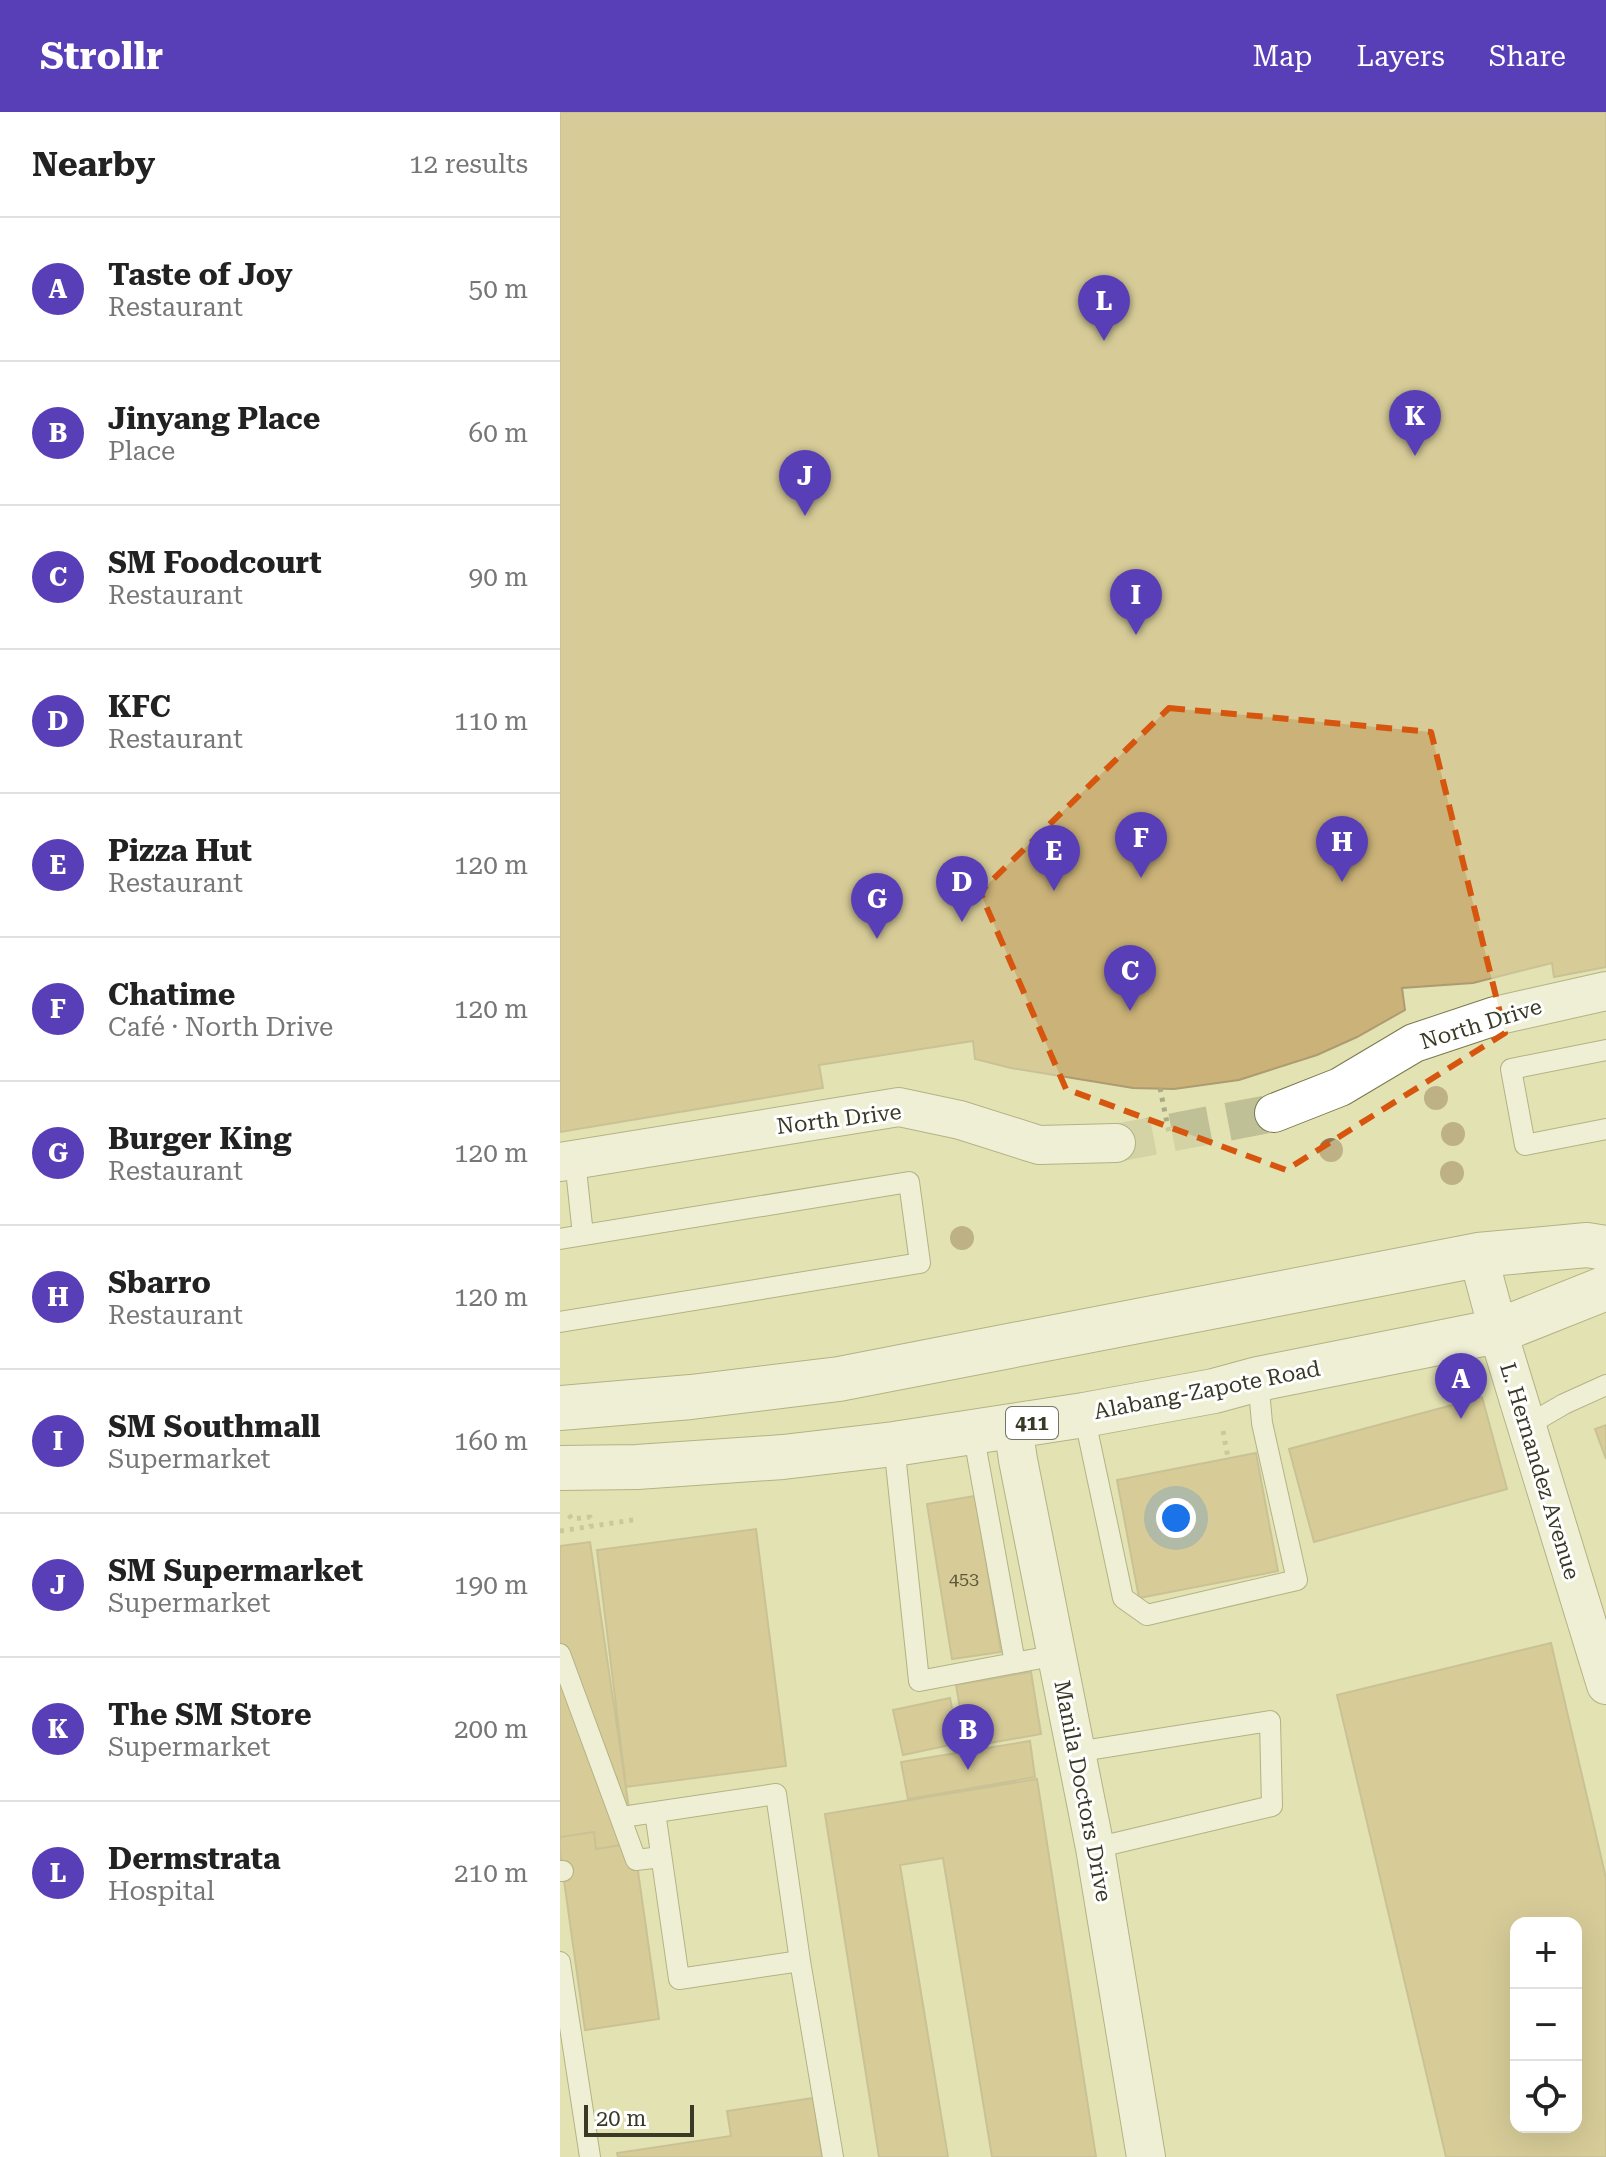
<!DOCTYPE html>
<html lang="en">
<head>
<meta charset="utf-8">
<style>
	:root { --surface:#fff; --page:#f2f2f2; --text:#222; --muted:#767676; --line:#e0e0e0; --accent:#593fb7 }
	body { margin:0; font-family:"Roboto Serif",serif; background:var(--page); color:var(--text) }
	.controls { position:absolute; right:24px; bottom:24px; display:grid; overflow:hidden; border-radius:16px; box-shadow:0 8px 32px #0002 }
	.controls button { width:72px; height:72px; display:grid; place-items:center; padding:0; border:0; border-bottom:2px solid var(--line); background:var(--surface); color:var(--text); font:40px sans-serif }
	.scale { position:absolute; left:24px; bottom:20px; width:110px; box-sizing:border-box; padding-left:8px; border:4px solid #393926; border-top:0; font-size:22px; line-height:28px; white-space:nowrap; color:#393926; -webkit-text-stroke:6px #fff; paint-order:stroke }
	.you { position:absolute; left:616px; top:1406px; width:28px; height:28px; margin:-20px; border:6px solid #fff; border-radius:50%; background:#1a73e8; box-shadow:0 0 0 12px #1a73e833 }
	.badge { display:grid; place-items:center; width:52px; height:52px; border-radius:50%; background:var(--accent); color:#fff; font-size:26px; font-weight:700 }
	.pin { position:absolute; translate:-50% -66px; filter:drop-shadow(0 2px 4px #0008) }
	.pin::after { content:''; position:absolute; top:42px; width:28px; height:24px; background:inherit; clip-path:polygon(0 0,100% 0,50% 100%) }
	.list { margin:0; padding:0; list-style:none }
	h2 { display:flex; justify-content:space-between; align-items:center; height:104px; margin:0; padding:0 32px; font-size:34px }
	h2 small { font-size:26px; font-weight:400; color:var(--muted) }
	.list li { display:grid; grid-template-columns:52px 1fr auto; gap:24px; align-items:center; box-sizing:border-box; height:144px; padding:0 32px; border-top:2px solid var(--line) }
	.list b { display:block; font-size:30px; white-space:nowrap }
	.list p { margin:0; font-size:26px; white-space:nowrap; color:var(--muted) }
	.list em { font-size:26px; font-style:normal; color:var(--muted) }
	.icon { flex:none; width:44px; height:44px; fill:none; stroke:currentColor; stroke-width:2; stroke-linecap:round; stroke-linejoin:round }
	.map { position:relative; flex:none; width:1046px; height:2045px; overflow:hidden }
	header { display:flex; align-items:center; gap:48px; box-sizing:border-box; height:112px; padding:0 40px; background:var(--accent); color:#fff }
	header strong { font-size:38px }
	nav { display:flex; gap:44px; margin-inline-start:auto; font-size:28px }
	main { display:flex }
	aside { flex:1; background:var(--surface) }
	.map>svg:first-child { display:block }
</style>
</head>
<body>
<header>
<strong>Strollr</strong>
<nav><a>Map</a><a>Layers</a><a>Share</a></nav>
</header>
<main>
<aside>
<h2>Nearby<small>12 results</small></h2>
<ul class="list">
<li><span class="badge">A</span><div><b>Taste of Joy</b><p>Restaurant</p></div><em>50 m</em></li>
<li><span class="badge">B</span><div><b>Jinyang Place</b><p>Place</p></div><em>60 m</em></li>
<li><span class="badge">C</span><div><b>SM Foodcourt</b><p>Restaurant</p></div><em>90 m</em></li>
<li><span class="badge">D</span><div><b>KFC</b><p>Restaurant</p></div><em>110 m</em></li>
<li><span class="badge">E</span><div><b>Pizza Hut</b><p>Restaurant</p></div><em>120 m</em></li>
<li><span class="badge">F</span><div><b>Chatime</b><p>Café · North Drive</p></div><em>120 m</em></li>
<li><span class="badge">G</span><div><b>Burger King</b><p>Restaurant</p></div><em>120 m</em></li>
<li><span class="badge">H</span><div><b>Sbarro</b><p>Restaurant</p></div><em>120 m</em></li>
<li><span class="badge">I</span><div><b>SM Southmall</b><p>Supermarket</p></div><em>160 m</em></li>
<li><span class="badge">J</span><div><b>SM Supermarket</b><p>Supermarket</p></div><em>190 m</em></li>
<li><span class="badge">K</span><div><b>The SM Store</b><p>Supermarket</p></div><em>200 m</em></li>
<li><span class="badge">L</span><div><b>Dermstrata</b><p>Hospital</p></div><em>210 m</em></li>
</ul>
</aside>
<div class="map">
<svg width="1046" height="2045" viewBox="0 0 1046 2045">
	<rect width="100%" height="100%" fill="#e2e2b3"/>
	<path fill="#cab278" stroke="#ad9b71" stroke-width="2" fill-rule="evenodd" d="M0,0H1046V855L994,865L992,851L913,871L842,876L845,898L797,925L757,943L679,968L614,977L573,976L451,956L415,947L413,929L259,953L263,976L0,1020Z
		M922,1285L947,1377L754,1430L729,1337Z
		M1046,1313V1347L1035,1317Z
		M696,1341L718,1459L579,1486L557,1368Z
		M415,1384L441,1540L392,1547L367,1392Z
		M196,1417L226,1654L66,1675L37,1438Z
		M30,1430L74,1731L36,1737L34,1720L0,1725V1434Z
		M991,1531L1046,1766V2045H886L777,1583ZM956,1811H1016V2015H956Z
		M471,1560L481,1622L407,1635L396,1573Z
		M390,1586L399,1631L343,1643L333,1598Z
		M470,1629L475,1665L348,1687L341,1650Z
		M477,1667L536,2045H432L383,1746L340,1753L388,2045H319L265,1702Z
		M34,1720L36,1737L74,1731L99,1907L25,1918L0,1740V1725Z
		M253,1986L262,2045H58L57,2041L171,2024L167,1999Z"/>
	<g fill="none" stroke-linecap="round" stroke-linejoin="round">
		<path stroke="#c0c097" stroke-width="38" stroke-dasharray="38 19" stroke-linecap="butt" d="M556,1031L714,1001"/>
		<g stroke="#7a794e" stroke-width="22">
			<path id="service" d="M1046,938L951,957L965,1033L1046,1017
				M15,1048L23,1123
				M0,1127L349,1070L360,1151L0,1210
				M524,1303L563,1486L587,1503L737,1468L702,1311L698,1267
				M966,1311L980,1306L1004,1292L1046,1273
				M413,1320L455,1551
				M334,1332L359,1569L497,1543
				M0,1542L76,1748L101,1745
				M516,1640L710,1609L712,1694L535,1736
				M69,1704L216,1682L240,1849L119,1867L95,1700
				M0,1759H3
				M240,1849L273,2045
				M0,1850L30,2045"/>
		</g>
		<g stroke="#7a794e" stroke-width="40">
			<path id="minor" d="M714,1001L780,975L854,931L935,904L1046,879
				M0,1050L339,995L400,1008L479,1033L556,1031
				M918,1143L944,1240L1046,1573
				M453,1314L458,1348L535,1736L586,2045"/>
		</g>
		<g stroke="#7a794e" stroke-width="46">
			<path id="trunk" d="M0,1296L131,1285L279,1267L918,1143L1027,1133L1046,1136
				M0,1356L77,1355L223,1345L334,1332L524,1303L654,1279L698,1267L938,1219L1046,1176"/>
		</g>
		<path stroke="#aaaa84" stroke-width="5" stroke-dasharray="4 6" stroke-linecap="butt" d="M600,976L609,1021
			M663,1319L668,1346
			M9,1403L12,1407L30,1405L31,1414
			M0,1419L79,1407"/>
		<use href="#service" stroke="#fff" stroke-width="20"/>
		<use href="#minor" stroke="#fff" stroke-width="38"/>
		<use href="#trunk" stroke="#fff" stroke-width="44"/>
	</g>
	<g fill="#927651">
		<circle cx="876" cy="986" r="12"/>
		<circle cx="893" cy="1022" r="12"/>
		<circle cx="771" cy="1038" r="12"/>
		<circle cx="892" cy="1061" r="12"/>
		<circle cx="402" cy="1126" r="12"/>
	</g>
	<path d="M0 0H1046V2045H0ZM609,596L871,620L945,921L726,1058L506,977L420,780Z" fill="#e2e2b3" fill-opacity=".55" fill-rule="evenodd"/>
	<path fill="none" stroke="#d6560f" stroke-width="6" stroke-dasharray="16 10" stroke-linejoin="round" d="M609,596L871,620L945,921L726,1058L506,977L420,780Z"/>
	<g text-anchor="middle" dominant-baseline="central" stroke-width="6" stroke-linejoin="round" paint-order="stroke">
		<g font-size="18" fill="#5d573a">
			<text x="404" y="1466">453</text>
		</g>
		<rect fill="#fff" stroke="#747467" stroke-width="2" x="446" y="1295" width="52" height="32" rx="6"/>
		<g font-size="20" font-weight="bold" fill="#393926">
			<text x="472" y="1311">411</text>
		</g>
		<g font-size="22" fill="#393926" stroke="#fff">
			<text transform="translate(921 912) rotate(-17)">North Drive</text>
			<text transform="translate(279 1007) rotate(-7)">North Drive</text>
			<text transform="translate(647 1278) rotate(-11)">Alabang-Zapote Road</text>
			<text transform="translate(980 1359) rotate(73)">L. Hernandez Avenue</text>
			<text transform="translate(523 1679) rotate(79)">Manila Doctors Drive</text>
		</g>
	</g>
</svg>
<div class="controls">
<button>+</button>
<button>−</button>
<button><svg class="icon" aria-label="locate" viewBox="0 0 24 24"><circle cx="12" cy="12" r="6"/><path d="M12 2v4M12 18v4M2 12h4M18 12h4"/></svg></button>
</div>
<div class="scale">20 m</div>
<div class="you"></div>
<div class="pin badge" style="left:901px;top:1307px">A</div>
<div class="pin badge" style="left:408px;top:1658px">B</div>
<div class="pin badge" style="left:570px;top:899px">C</div>
<div class="pin badge" style="left:402px;top:810px">D</div>
<div class="pin badge" style="left:494px;top:779px">E</div>
<div class="pin badge" style="left:581px;top:766px">F</div>
<div class="pin badge" style="left:317px;top:827px">G</div>
<div class="pin badge" style="left:782px;top:770px">H</div>
<div class="pin badge" style="left:576px;top:523px">I</div>
<div class="pin badge" style="left:245px;top:404px">J</div>
<div class="pin badge" style="left:855px;top:344px">K</div>
<div class="pin badge" style="left:544px;top:229px">L</div>
</div>
</main>
</body>
</html>
